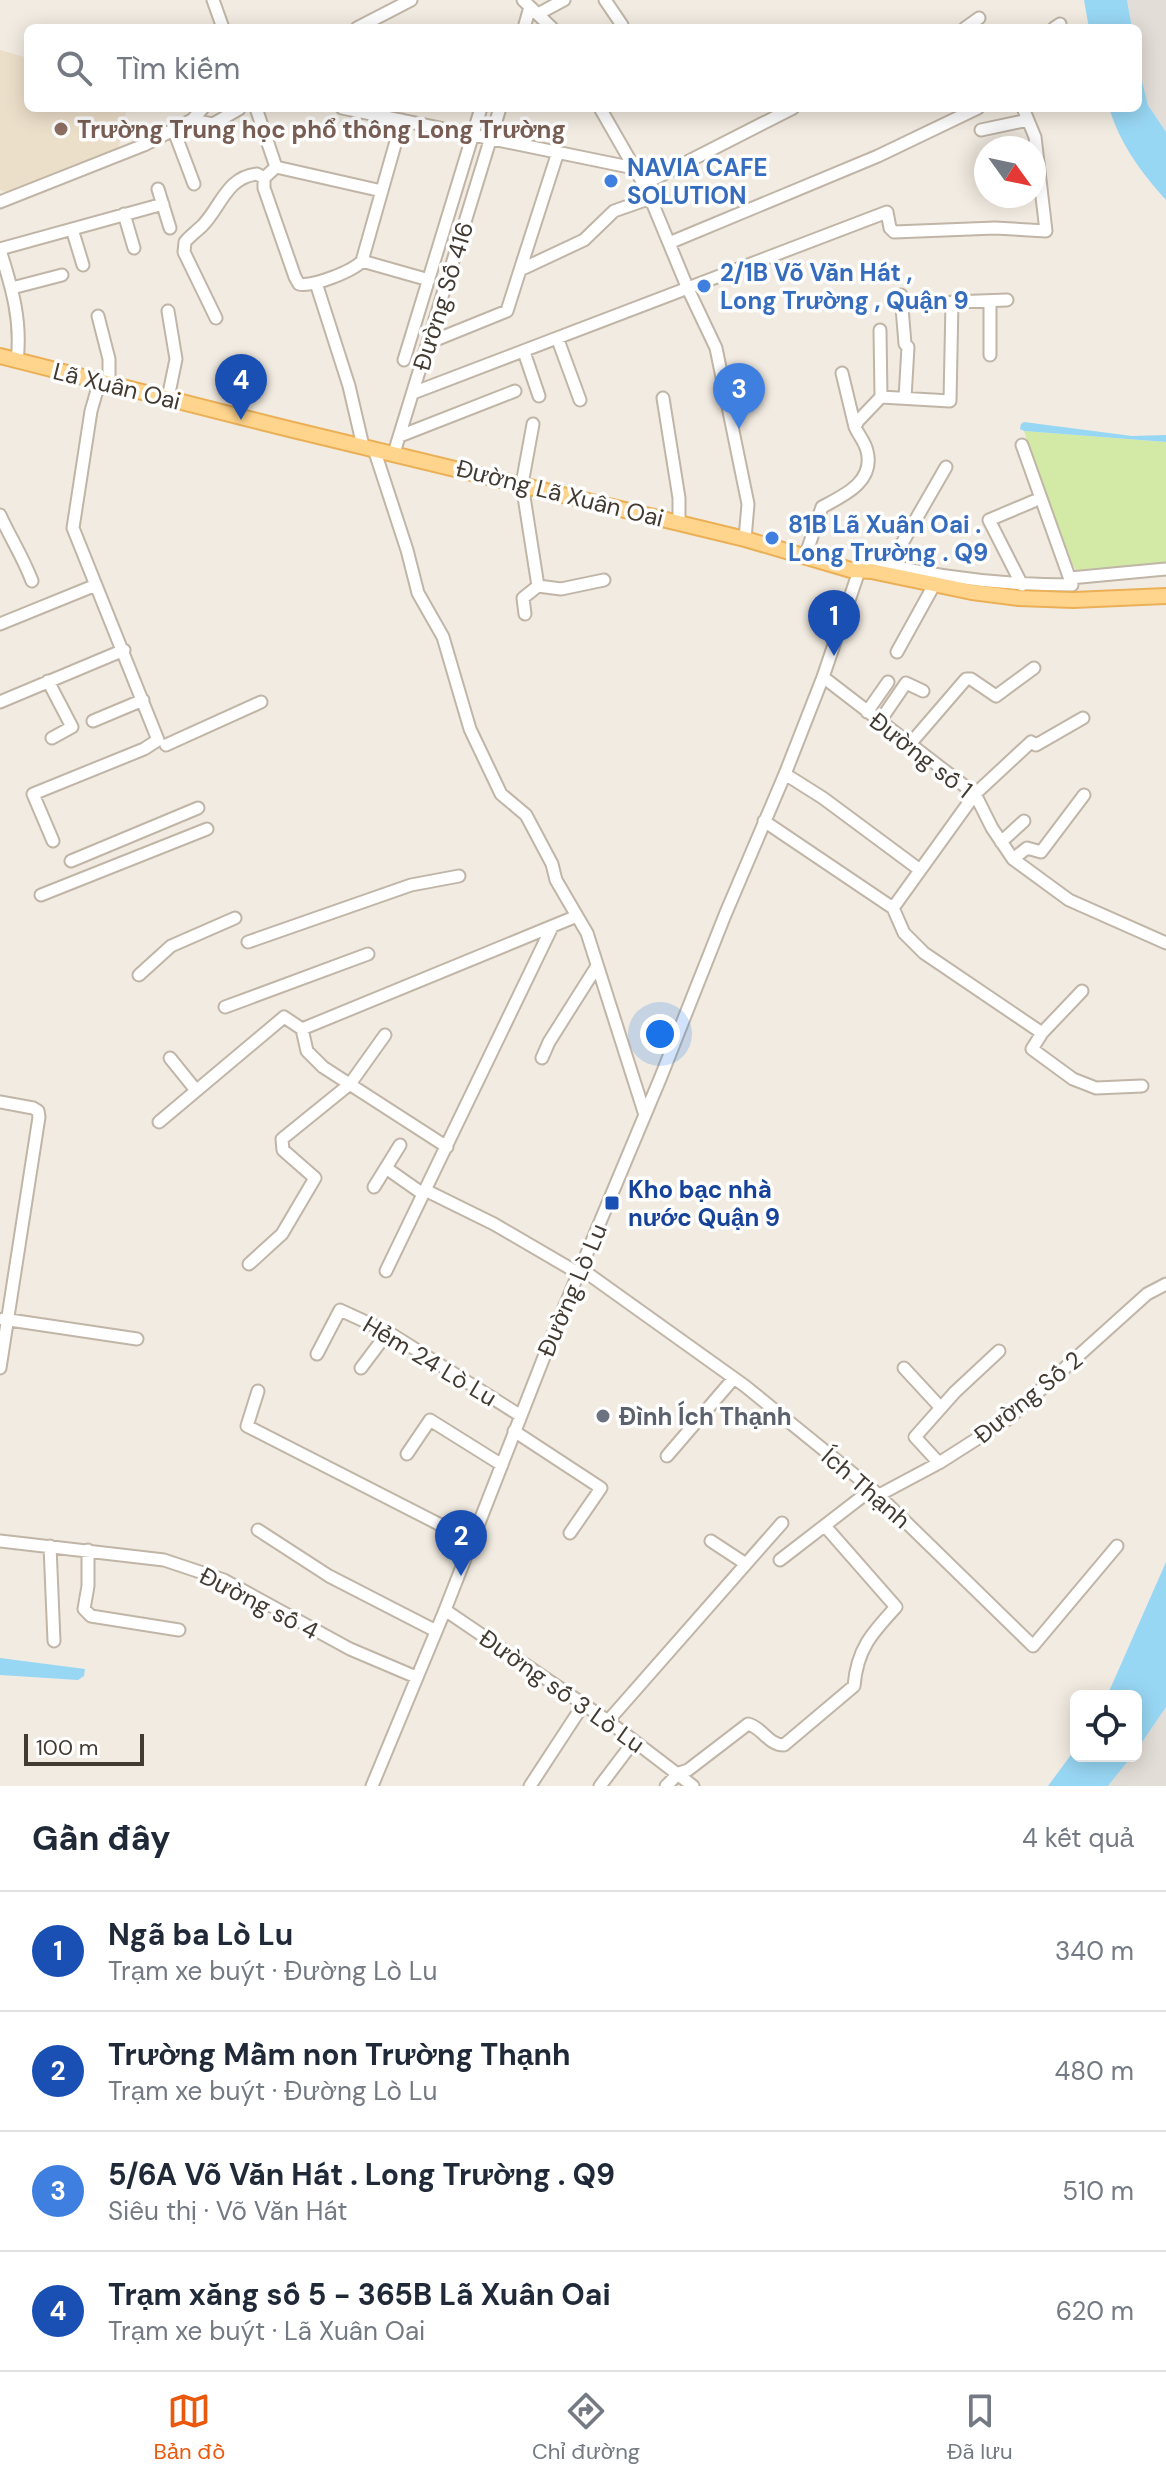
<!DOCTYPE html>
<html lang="vi">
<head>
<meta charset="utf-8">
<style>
	:root { --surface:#fff; --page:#f6f6f7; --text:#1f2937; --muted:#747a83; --line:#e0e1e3; --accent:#ea580c }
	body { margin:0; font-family:"DM Sans",sans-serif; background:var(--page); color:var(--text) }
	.controls { position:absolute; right:24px; bottom:24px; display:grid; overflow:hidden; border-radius:12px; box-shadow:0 4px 20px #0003 }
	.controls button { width:72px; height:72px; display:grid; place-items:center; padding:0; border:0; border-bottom:2px solid var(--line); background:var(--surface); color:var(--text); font:40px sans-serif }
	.compass { position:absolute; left:974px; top:136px; width:72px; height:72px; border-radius:50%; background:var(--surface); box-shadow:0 4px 20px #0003; rotate:123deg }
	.scale { position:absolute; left:24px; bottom:20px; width:120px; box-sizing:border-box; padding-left:8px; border:4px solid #433b32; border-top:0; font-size:22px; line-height:28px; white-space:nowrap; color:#433b32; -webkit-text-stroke:6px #fff; paint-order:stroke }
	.you { position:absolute; left:660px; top:1034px; width:28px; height:28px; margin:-20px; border:6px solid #fff; border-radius:50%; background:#1a73e8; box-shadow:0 0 0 12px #1a73e833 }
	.badge { display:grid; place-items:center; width:52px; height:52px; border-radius:50%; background:var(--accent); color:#fff; font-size:26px; font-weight:700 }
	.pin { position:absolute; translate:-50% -66px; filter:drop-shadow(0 2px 4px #0008) }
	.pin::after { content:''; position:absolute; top:42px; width:28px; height:24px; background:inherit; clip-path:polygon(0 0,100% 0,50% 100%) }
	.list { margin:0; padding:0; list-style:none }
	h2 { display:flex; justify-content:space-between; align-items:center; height:104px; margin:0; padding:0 32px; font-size:34px }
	h2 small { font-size:26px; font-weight:400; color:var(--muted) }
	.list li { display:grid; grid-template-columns:52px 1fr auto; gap:24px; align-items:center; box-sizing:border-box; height:120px; padding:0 32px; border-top:2px solid var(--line) }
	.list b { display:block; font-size:30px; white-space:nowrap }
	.list p { margin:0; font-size:26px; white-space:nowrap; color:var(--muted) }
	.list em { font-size:26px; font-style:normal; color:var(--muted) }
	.icon { flex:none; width:44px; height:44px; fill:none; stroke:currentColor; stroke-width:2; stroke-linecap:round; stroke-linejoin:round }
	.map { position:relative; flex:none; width:1166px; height:1786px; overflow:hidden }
	.search { position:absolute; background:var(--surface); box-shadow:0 4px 20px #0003; left:24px; right:24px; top:24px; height:88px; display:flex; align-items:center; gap:20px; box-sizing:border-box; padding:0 28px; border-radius:12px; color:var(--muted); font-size:30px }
	.sheet { height:584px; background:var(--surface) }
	nav { display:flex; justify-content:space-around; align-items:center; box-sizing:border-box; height:112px; border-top:2px solid var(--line); background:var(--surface); font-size:22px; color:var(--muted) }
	nav a { display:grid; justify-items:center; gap:4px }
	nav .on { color:var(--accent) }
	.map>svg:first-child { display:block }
</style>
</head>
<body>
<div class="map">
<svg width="1166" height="1786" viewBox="0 0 1166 1786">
	<rect width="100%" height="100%" fill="#f2ebe1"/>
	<path fill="#e3ddd7" d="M1127,0H1166V132L1148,105L1141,82L1138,28H1132Z
		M1166,1707V1786H1108L1132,1756H1136V1751Z"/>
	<path fill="#ecdfca" d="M0,50L28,58V108H127L118,150L9,193L0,190Z"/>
	<path fill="#d2eaa6" d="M1024,431L1166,442V563L1076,570L1066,554Z"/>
	<path fill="#98d7f4" d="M1084,0H1127L1132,28H1089Z
		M1138,66L1148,105L1166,132V200C1140,171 1121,145 1109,108H1138Z
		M1024,422L1132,436L1166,435V442L1024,431L1020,429L1021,424Z
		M1166,1562V1707L1136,1751V1696H1107Z
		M0,1658L85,1669L84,1676L78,1680L0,1675Z
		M1076,1748V1756H1132L1108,1786H1048Z"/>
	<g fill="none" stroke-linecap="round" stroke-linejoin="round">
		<g stroke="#c0b5a6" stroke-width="15">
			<path id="minor" d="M213,0L223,28
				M523,0L552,28
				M605,0L622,25
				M538,14L564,0
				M357,28L411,0
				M524,28L530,7
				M965,28L979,18
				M1054,28L1060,24
				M256,108L276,167
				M342,108L634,168
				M600,108L647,190L688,289L716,348L748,504L745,539
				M192,120L203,108
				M981,130L1028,120
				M174,131L194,184
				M276,167L264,178V188L295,277L299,284C313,287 353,271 362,261L402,120
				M276,167L382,191
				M983,169L986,168
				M644,184L793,108
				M158,189L170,228
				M0,202L144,145L192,120L213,124L239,109
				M124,214L134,248
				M72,229L83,265
				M669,243L878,156L978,108
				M0,249L163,204
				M0,250C12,288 22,321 17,361
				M362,261L429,280
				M520,270L558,152
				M316,283L349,386L363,446
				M12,288L62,275
				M901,295L905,344L908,347L905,398
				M990,301V355
				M168,311L176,359L168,398
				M98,316L109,359V383
				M216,318L184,252L185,242C190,236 197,231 203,225C221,206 227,177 257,174L264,178
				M880,330L881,397
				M558,340L580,400
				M428,343L507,311L520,270L584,240L614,211L651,198
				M524,352L539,396
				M404,360L481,108
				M842,373L855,427
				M413,393L887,212L890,228L894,232L995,228L1046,231L1035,137L1023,108
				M663,398L679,498V522
				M533,424L522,484L538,586L561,589L604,580
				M400,436L515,391
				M374,449L407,550L418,593L443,637L470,729L501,794L526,815L552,864L556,880L577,916
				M394,453L500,108
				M0,515C11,539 23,557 32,581
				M805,557L822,507C843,496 875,482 867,451C865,442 859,436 855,427L858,421L881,397L950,401L952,302L1007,300
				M889,566L946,467
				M1070,578L1166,569
				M1022,585L989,520L1034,501
				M525,614L523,598L538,586
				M0,624L96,585
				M897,652L934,585
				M823,677L975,794L992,828L1013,859L1069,900L1166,943
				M48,681L72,727L52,738
				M0,702L124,650
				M867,712L888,682
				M93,721L143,700
				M880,721L906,683L923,691
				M910,744L966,679H971L996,696L1034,668
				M166,745L261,702
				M785,774L823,798L920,870
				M764,821L893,908L904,933L924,953L1042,1033L1032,1049L1073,1079L1096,1088L1142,1086
				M53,841L33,794L144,749L158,740L73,528L91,411L100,380
				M1001,842L1024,821
				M1013,859L1027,848L1041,852L1084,795
				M71,861L198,808
				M41,895L207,829
				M893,908L975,794L1031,742L1036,745L1083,718
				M248,942L411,885L459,876
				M139,975L171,946L235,918
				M225,1007L368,954
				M302,1029L307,1051L323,1067L447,1147
				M1042,1033L1082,991
				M170,1058L195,1089
				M542,1058L549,1042L597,966
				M0,1102L33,1108L38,1111L39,1117L0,1368
				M159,1122L284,1017L302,1029L577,916L587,933L645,1115
				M386,1168L423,1194
				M374,1187L400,1145
				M425,1190L494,1224L578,1273
				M249,1264L282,1234L315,1178L283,1150L282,1139L350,1084L385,1035
				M580,1268L745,1386L872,1489L1033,1646L1117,1546
				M386,1271L552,927
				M3,1319L137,1339
				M317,1354L340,1310L388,1332L521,1416
				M361,1368L388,1332
				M904,1368L941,1408
				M258,1391L247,1426L472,1541
				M514,1431L601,1488L570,1533
				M407,1454L430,1420L502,1465
				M667,1456L734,1378
				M939,1463L915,1437L955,1392L999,1351
				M879,1495L939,1463L1008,1419L1147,1294L1166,1284
				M258,1530L329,1576L436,1631
				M0,1541L164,1560L224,1580L350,1649L416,1677
				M711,1541L746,1564
				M50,1546L54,1641
				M88,1550V1586L84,1609L91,1616L179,1630
				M780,1560L872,1489
				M445,1610L608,1721L693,1786
				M608,1721L782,1523
				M372,1786L445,1610L551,1339L660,1079L725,915L785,774L823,677L859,571L875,562C940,578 1005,585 1072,585L1022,445
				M530,1786L583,1705
				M600,1786L634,1741
				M666,1786L679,1773L688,1770L748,1724C762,1727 768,1745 784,1745L854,1686C857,1649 872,1633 896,1607L825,1526"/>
		</g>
		<g stroke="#ebb056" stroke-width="18">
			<path id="major" d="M0,356L289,429L745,539L851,570L871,571L972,592L1019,598L1073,600L1166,596"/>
		</g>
		<use href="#minor" stroke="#fff" stroke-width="11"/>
		<use href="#major" stroke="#ffd48d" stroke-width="14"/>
	</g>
	<circle fill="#8d6e63" stroke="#fff" stroke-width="3" cx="61" cy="129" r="8"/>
	<g fill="#3f7fe0" stroke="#fff" stroke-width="3">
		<circle cx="611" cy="181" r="8"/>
		<circle cx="704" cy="286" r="8"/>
		<circle cx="772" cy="538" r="8"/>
	</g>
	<rect fill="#1a4fb4" stroke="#fff" stroke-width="3" x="604" y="1195" width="16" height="16" rx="4"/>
	<circle fill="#6b7280" stroke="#fff" stroke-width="3" cx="603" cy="1416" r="8"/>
	<g text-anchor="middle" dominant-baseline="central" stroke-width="7" stroke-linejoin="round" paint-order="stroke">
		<g font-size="24" font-weight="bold" fill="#785e54" stroke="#fff" text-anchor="start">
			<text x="77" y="129">Trường Trung học phổ thông Long Trường</text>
		</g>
		<g font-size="24" font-weight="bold" fill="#366cbe" stroke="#fff" text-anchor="start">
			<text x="627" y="167">NAVIA CAFE<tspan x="627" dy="28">SOLUTION</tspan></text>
			<text x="720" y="272">2/1B Võ Văn Hát ,<tspan x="720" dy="28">Long Trường , Quận 9</tspan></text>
			<text x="788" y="524">81B Lã Xuân Oai .<tspan x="788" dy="28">Long Trường . Q9</tspan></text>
		</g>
		<g font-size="24" fill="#433b32" stroke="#fff">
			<text transform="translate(443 296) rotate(-73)">Đường Số 416</text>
			<text transform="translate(117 386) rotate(14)">Lã Xuân Oai</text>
			<text transform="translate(560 493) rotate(14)">Đường Lã Xuân Oai</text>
			<text transform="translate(921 755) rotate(38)">Đường số 1</text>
			<text transform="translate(572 1290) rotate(-67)">Đường Lò Lu</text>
			<text transform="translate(430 1361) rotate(31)">Hẻm 24 Lò Lu</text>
			<text transform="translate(1028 1397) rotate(-39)">Đường Số 2</text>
			<text transform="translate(866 1488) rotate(41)">Ích Thạnh</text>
			<text transform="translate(259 1603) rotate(27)">Đường số 4</text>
			<text transform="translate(562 1691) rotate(35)">Đường số 3 Lò Lu</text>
		</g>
		<g font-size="24" font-weight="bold" fill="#164399" stroke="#fff" text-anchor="start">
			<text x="628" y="1189">Kho bạc nhà<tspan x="628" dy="28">nước Quận 9</tspan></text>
		</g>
		<g font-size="24" font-weight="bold" fill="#5b616d" stroke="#fff" text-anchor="start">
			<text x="619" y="1416">Đình Ích Thạnh</text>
		</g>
	</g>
</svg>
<div class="controls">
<button><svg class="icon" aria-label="locate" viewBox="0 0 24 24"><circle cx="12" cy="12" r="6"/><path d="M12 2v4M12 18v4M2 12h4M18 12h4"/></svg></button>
</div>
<svg class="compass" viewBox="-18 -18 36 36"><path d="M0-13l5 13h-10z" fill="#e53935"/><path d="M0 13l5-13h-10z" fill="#747a83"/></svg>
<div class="scale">100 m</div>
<div class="you"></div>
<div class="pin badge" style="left:834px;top:656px;background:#1a4fb4">1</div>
<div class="pin badge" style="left:461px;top:1576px;background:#1a4fb4">2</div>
<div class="pin badge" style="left:739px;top:429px;background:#3f7fe0">3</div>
<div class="pin badge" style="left:241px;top:420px;background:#1a4fb4">4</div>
<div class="search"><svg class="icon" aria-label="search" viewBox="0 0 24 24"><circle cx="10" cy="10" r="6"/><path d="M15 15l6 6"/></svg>Tìm kiếm</div>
</div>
<section class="sheet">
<h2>Gần đây<small>4 kết quả</small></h2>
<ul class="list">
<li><span class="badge" style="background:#1a4fb4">1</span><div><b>Ngã ba Lò Lu</b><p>Trạm xe buýt · Đường Lò Lu</p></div><em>340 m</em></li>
<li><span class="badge" style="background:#1a4fb4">2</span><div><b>Trường Mầm non Trường Thạnh</b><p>Trạm xe buýt · Đường Lò Lu</p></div><em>480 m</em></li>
<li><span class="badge" style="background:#3f7fe0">3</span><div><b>5/6A Võ Văn Hát . Long Trường . Q9</b><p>Siêu thị · Võ Văn Hát</p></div><em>510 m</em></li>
<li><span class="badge" style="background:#1a4fb4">4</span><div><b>Trạm xăng số 5 - 365B Lã Xuân Oai</b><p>Trạm xe buýt · Lã Xuân Oai</p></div><em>620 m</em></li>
</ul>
</section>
<nav>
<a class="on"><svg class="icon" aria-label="map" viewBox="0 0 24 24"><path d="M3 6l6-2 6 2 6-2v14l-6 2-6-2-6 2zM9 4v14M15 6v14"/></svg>Bản đồ</a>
<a><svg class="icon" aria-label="directions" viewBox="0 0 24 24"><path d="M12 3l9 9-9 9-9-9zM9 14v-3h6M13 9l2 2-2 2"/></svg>Chỉ đường</a>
<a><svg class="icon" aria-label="saved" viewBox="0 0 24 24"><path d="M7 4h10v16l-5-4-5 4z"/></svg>Đã lưu</a>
</nav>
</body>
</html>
